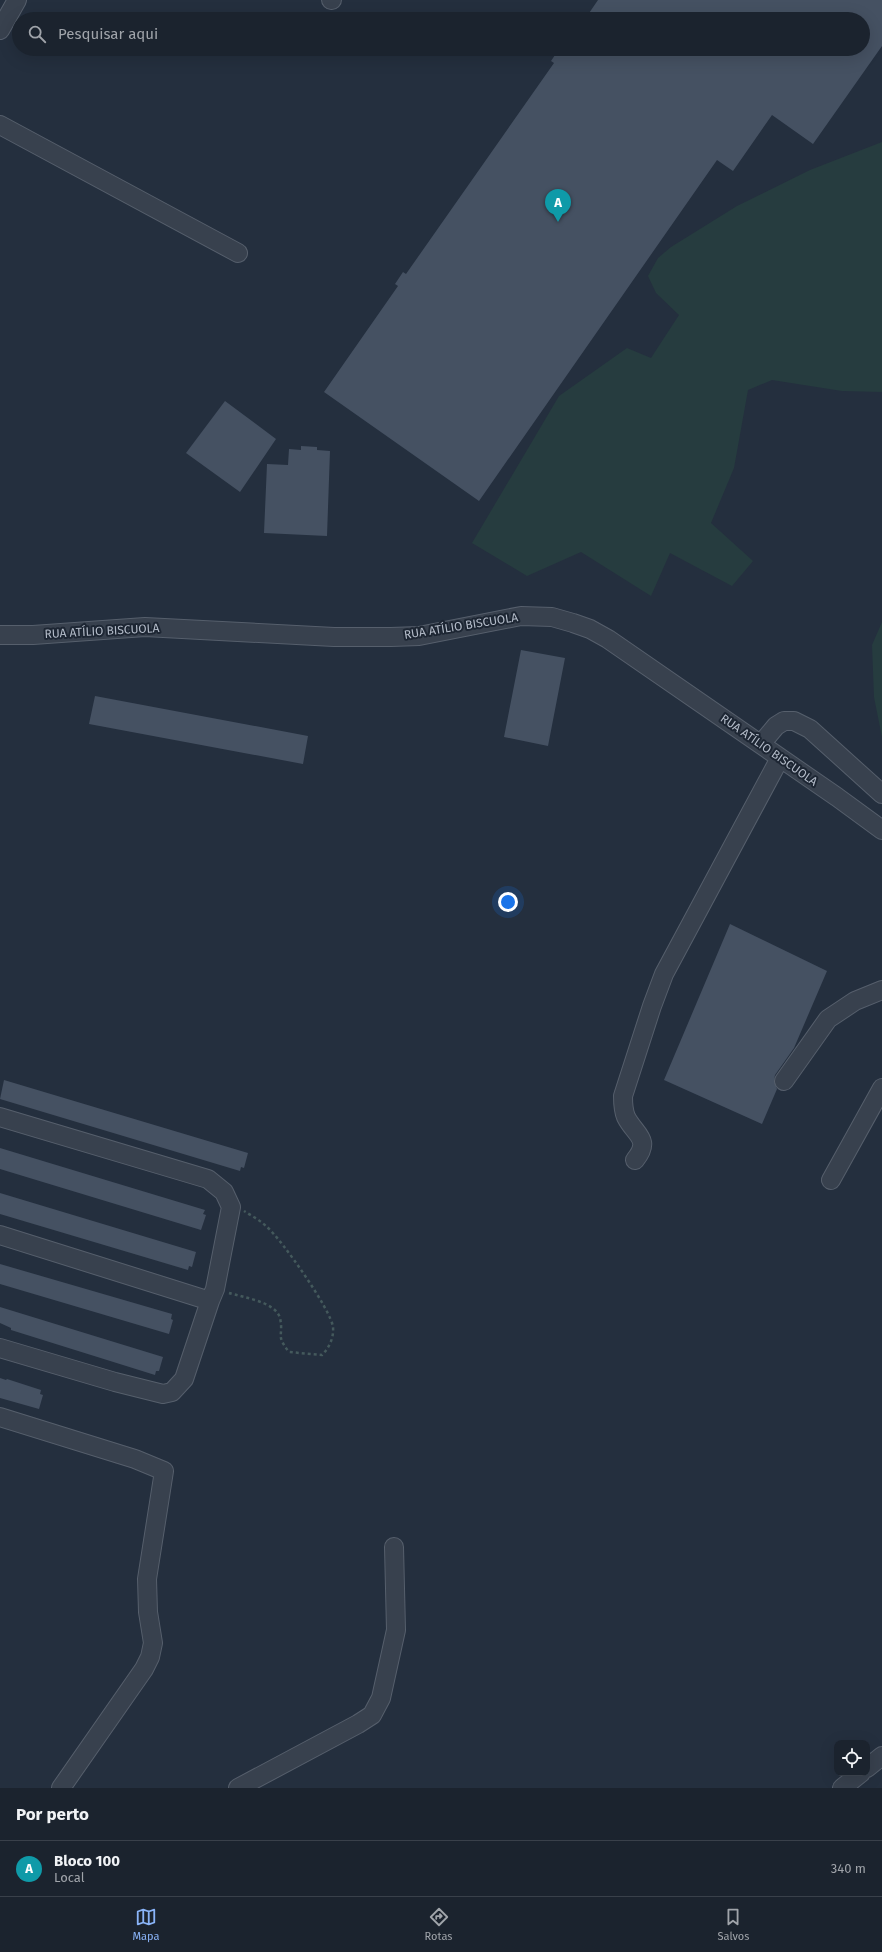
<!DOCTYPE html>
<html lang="pt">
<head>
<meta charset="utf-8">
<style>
	:root { --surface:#1b232e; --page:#242b36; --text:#f1f3f6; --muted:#a0a4aa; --line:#39404a; --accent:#8ab4f8 }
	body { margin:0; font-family:"Fira Sans",sans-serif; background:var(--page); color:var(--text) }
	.controls { position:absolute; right:12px; bottom:12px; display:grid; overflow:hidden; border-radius:8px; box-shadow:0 4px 16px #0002 }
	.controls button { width:36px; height:36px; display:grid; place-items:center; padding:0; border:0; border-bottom:1px solid var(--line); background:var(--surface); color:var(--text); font:20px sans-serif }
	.you { position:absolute; left:508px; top:902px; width:14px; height:14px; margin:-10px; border:3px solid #fff; border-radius:50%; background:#1a73e8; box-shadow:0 0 0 6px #1a73e833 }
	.badge { display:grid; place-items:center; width:26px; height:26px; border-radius:50%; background:var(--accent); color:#fff; font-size:13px; font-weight:700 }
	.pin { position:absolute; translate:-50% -33px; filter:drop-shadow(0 1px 2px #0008) }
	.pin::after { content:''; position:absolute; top:21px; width:14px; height:12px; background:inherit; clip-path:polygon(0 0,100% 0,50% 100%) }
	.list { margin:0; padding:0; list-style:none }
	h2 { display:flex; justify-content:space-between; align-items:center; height:52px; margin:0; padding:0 16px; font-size:17px }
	h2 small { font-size:13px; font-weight:400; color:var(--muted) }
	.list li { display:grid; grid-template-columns:26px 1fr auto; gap:12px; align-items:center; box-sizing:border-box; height:56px; padding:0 16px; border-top:1px solid var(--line) }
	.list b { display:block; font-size:15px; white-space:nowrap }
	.list p { margin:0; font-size:13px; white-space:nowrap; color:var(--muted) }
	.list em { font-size:13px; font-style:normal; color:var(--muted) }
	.icon { flex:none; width:22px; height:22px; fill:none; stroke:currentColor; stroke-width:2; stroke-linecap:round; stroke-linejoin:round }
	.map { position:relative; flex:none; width:882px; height:1788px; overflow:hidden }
	.search { position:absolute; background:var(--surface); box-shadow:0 4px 16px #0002; left:12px; right:12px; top:12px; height:44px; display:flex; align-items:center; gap:10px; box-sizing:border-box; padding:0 14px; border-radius:22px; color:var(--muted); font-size:15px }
	.sheet { height:108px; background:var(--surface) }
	nav { display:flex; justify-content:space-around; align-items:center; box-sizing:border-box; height:56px; border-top:1px solid var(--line); background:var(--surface); font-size:11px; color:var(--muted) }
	nav a { display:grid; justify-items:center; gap:2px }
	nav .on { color:var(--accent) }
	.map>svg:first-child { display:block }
</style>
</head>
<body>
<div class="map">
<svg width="882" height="1788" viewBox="0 0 882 1788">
	<rect width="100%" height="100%" fill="#242f3e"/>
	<path fill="#263c3f" d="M882,142V392L842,391L772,380L748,390L734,468L711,523L753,561L732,586L670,553L651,596L581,552L527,576L472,543L559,396L627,348L651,358L679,315L656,293L648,276L658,258L671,247L737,206L810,170Z
		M882,622V737L874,697L872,645Z"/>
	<path fill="#455162" d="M598,0H882V46L813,144L772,115L733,171L717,160L479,501L324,392L398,286L395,284L403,272L406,274L554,63L551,61L559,49H863V19H585Z
		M225,401L276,439L240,492L186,453Z
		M301,446L317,447V450L330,451L327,536L264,533L267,464L288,465L289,449L301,450Z
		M521,650L565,658L548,746L504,737Z
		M95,696L308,736L303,764L89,724Z
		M730,924L827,971L794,1048L775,1075L774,1080L777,1089L762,1124L664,1080Z
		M4,1080L248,1153L244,1168L241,1167L240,1171L0,1099Z
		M0,1148L205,1210L203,1214L206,1215L201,1230L0,1169Z
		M0,1193L196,1252L192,1267L189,1266L188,1270L0,1214Z
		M0,1264L172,1314L171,1319L173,1320L169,1334L0,1284Z
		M0,1307L163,1357L159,1371H156L155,1375L11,1330V1328L0,1323Z
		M0,1378L6,1380L7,1379L41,1390L40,1394L43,1395L39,1409L0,1398Z"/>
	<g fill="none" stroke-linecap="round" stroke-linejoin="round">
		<g stroke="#565f6c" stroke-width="20">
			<path id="minor" d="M331,0H332
				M0,30L17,0
				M0,125L238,253
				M0,635H33L145,627L334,637H391L419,636L521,616L552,617L573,623L590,629L608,639L837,797L882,830
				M761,744L776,726L784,721H794L810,729L882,794
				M784,1081L828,1019L855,1001L882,990
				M0,1117L208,1179L224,1192L231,1207L215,1289L210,1301
				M635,1160C652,1139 635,1135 626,1117C623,1110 623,1103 623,1096L652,1006L664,974L780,758
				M831,1180L882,1088
				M0,1235L210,1301L184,1379L172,1392L163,1394L115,1382L0,1348
				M0,1417L135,1459L164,1471L147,1579L148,1612L153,1643L150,1657L144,1669L61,1788
				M867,1768L882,1756
				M238,1788L358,1724L372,1715L381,1698L396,1630L394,1547
				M842,1788L861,1773"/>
		</g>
		<path stroke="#44595c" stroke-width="2.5" stroke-dasharray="3 3" stroke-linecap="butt" d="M229,1293C242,1297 276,1302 280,1318C284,1337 275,1334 289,1352L322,1355C329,1348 334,1338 333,1327C331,1310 282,1240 267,1227C261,1221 252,1216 244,1211"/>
		<use href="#minor" stroke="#38414e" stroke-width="18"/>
	</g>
	<g text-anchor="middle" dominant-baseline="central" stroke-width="4" stroke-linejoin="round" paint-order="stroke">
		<g font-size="12" fill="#b4bcc9" stroke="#1d2633">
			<text transform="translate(461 626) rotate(-9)">RUA ATÍLIO BISCUOLA</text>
			<text transform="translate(102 631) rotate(-3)">RUA ATÍLIO BISCUOLA</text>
			<text transform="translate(769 750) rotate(35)">RUA ATÍLIO BISCUOLA</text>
		</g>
	</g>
</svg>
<div class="controls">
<button><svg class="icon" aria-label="locate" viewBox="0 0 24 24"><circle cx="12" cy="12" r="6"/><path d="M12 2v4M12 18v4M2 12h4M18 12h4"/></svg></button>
</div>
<div class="you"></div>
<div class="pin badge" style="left:558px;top:222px;background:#0f9aa8">A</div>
<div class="search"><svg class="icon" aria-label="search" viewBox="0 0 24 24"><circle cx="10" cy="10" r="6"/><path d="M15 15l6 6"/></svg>Pesquisar aqui</div>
</div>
<section class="sheet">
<h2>Por perto<small></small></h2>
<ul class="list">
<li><span class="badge" style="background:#0f9aa8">A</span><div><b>Bloco 100</b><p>Local</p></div><em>340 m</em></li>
</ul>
</section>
<nav>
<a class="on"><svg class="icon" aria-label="map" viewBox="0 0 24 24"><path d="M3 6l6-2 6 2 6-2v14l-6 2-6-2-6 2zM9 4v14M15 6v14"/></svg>Mapa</a>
<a><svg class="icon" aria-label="directions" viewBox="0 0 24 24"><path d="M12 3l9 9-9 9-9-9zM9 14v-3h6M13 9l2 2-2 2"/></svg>Rotas</a>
<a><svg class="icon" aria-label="saved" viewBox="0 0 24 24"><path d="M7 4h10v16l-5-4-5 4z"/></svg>Salvos</a>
</nav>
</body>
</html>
